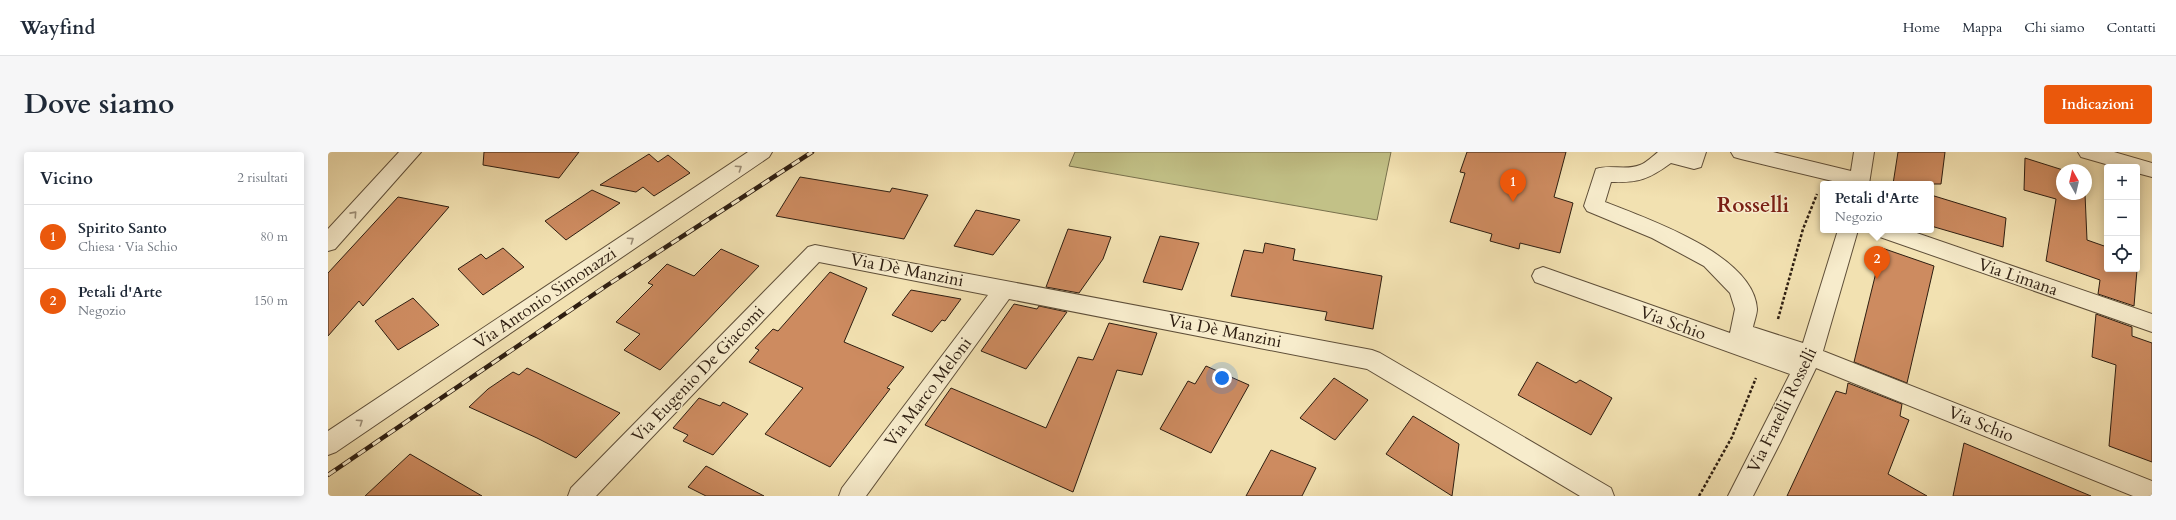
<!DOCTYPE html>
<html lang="it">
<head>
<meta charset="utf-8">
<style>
	:root { --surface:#fff; --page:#f6f6f7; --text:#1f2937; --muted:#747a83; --line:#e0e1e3; --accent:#ea580c }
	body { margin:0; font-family:Cardo,serif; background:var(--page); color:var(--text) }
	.controls { position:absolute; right:12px; top:12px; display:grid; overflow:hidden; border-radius:4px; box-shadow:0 2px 10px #0003 }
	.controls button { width:36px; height:36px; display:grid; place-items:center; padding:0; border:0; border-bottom:1px solid var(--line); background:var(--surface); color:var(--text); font:20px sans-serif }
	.compass { position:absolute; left:1728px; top:12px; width:36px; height:36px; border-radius:50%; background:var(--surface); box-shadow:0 2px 10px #0003; rotate:352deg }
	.you { position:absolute; left:894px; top:226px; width:14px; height:14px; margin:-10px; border:3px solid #fff; border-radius:50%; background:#1a73e8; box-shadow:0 0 0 6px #1a73e833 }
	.badge { display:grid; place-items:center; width:26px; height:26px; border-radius:50%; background:var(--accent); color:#fff; font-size:13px; font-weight:700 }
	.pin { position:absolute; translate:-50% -33px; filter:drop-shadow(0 1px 2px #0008) }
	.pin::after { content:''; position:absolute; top:21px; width:14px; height:12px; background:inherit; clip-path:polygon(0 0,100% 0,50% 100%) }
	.popup { position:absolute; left:1492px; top:29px; width:114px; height:52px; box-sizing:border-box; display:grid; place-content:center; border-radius:4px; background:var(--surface); filter:drop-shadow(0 1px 3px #0005); font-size:13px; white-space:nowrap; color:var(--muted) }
	.popup b { font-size:15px; color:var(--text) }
	.popup::after { content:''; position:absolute; left:50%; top:100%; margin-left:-8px; border:8px solid transparent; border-top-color:var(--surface) }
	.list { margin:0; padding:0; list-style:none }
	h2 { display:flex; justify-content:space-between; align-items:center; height:52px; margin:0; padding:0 16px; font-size:17px }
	h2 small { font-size:13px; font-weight:400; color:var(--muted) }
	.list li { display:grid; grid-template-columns:26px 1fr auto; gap:12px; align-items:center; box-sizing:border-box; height:64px; padding:0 16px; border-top:1px solid var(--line) }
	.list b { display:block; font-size:15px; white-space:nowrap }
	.list p { margin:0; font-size:13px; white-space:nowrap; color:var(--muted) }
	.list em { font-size:13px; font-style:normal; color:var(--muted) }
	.icon { flex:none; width:22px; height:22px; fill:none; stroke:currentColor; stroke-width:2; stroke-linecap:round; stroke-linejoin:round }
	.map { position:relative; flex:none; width:1824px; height:344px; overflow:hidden; border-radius:4px }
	header { display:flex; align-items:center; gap:24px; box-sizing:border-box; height:56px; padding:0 20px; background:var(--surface); border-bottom:1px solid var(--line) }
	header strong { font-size:19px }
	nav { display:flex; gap:22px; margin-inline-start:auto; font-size:14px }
	.intro { display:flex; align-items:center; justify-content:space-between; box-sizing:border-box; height:96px; padding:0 24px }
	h1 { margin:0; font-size:28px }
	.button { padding:10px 18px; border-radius:4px; background:var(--accent); color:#fff; font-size:14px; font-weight:700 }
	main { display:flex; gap:24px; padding:0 24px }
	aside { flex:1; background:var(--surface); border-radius:4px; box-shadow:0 2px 10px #0003 }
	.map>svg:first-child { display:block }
</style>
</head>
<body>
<header>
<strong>Wayfind</strong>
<nav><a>Home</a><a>Mappa</a><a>Chi siamo</a><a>Contatti</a></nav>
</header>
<div class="intro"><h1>Dove siamo</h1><a class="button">Indicazioni</a></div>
<main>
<aside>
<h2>Vicino<small>2 risultati</small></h2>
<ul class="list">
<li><span class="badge">1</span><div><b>Spirito Santo</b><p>Chiesa · Via Schio</p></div><em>80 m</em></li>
<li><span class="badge">2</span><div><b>Petali d'Arte</b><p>Negozio</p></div><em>150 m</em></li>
</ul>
</aside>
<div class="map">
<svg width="1824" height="344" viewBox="0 0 1824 344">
	<rect width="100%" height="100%" fill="#f2e1b1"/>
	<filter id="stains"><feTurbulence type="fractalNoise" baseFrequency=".005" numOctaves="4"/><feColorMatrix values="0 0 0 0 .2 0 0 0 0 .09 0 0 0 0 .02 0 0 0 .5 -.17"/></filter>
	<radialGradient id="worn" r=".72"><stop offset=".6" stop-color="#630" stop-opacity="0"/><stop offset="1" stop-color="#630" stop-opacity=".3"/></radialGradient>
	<path fill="#c2c187" stroke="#78704c" d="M747,0H1063L1049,68L741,14Z"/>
	<path fill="#cd8b60" stroke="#2e1e11" d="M156,0H251L231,26L155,13Z
		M1139,0H1238L1226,45L1245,51L1232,101L1192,91L1191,97L1162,89L1164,82L1122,70L1137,21L1132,20Z
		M1570,0H1617L1613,32H1565Z
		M321,2L330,10L340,3L362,21L326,44L315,35L308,40L272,33Z
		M1697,6L1735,18L1734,42H1757L1759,88L1779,95V117H1809L1810,106L1806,154L1770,142L1772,128L1718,109L1728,47L1696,38Z
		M472,25L562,40L564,36L600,43L576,87L448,64Z
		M264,38L292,51L238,88L217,69Z
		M1603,43L1678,66L1675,95L1603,74Z
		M70,45L121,55L35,154L31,149L0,184V121Z
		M648,58L692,68L665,103L626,94Z
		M740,77L783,85L775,107L751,141L718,135Z
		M832,84L871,91L854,138L815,130Z
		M937,91L967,97L965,108L1054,124L1045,177L997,168L999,160L903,144L916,98L935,101Z
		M175,96L196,115L155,143L130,117L153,102L158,107Z
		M1554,96L1606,114L1579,231L1526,210Z
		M393,97L431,114L332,218L296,198L312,182L288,170L325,133L320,131L339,112L366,124Z
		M502,120L539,136L516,190L576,215L559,236L562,237L502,315L437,282L475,236L421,210L431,198L427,196L445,177L450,179Z
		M583,138L633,147L617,169L614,168L604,180L564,163Z
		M85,146L111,173L70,198L47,169Z
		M686,152L709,157L711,154L739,160L698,217L653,199Z
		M1768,162L1804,175V184L1824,191V310L1781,294L1788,213L1764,205Z
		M781,171L829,181L814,223L789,218L745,340L597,273L623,236L718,276L750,205L765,208Z
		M1209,210L1248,231L1252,228L1284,246L1263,283L1190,243Z
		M878,214L921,233L883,301L832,277L860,229L867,232Z
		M199,216L292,261L248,306L209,286L141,255L160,237L185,220L191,223Z
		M1006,226L1040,248L1007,288L972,266Z
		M1520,231L1574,252L1572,264L1581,268L1560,322L1599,344H1459L1508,239L1518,242Z
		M371,246L392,254L395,250L420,262L385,303L355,289L360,283L345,276Z
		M1085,264L1131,292L1124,344L1058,302Z
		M1636,291L1763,344H1625Z
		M943,298L988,316L974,344H918Z
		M82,302L154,344H37Z
		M378,314L436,344H378L360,335Z"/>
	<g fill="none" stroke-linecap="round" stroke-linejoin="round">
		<g stroke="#5f4f39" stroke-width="2">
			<path id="minor" d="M71,0H93L7,97L0,99V77Z
				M420,0H444L441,5L8,300L0,303V279Z
				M1330,0H1378L1373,15L1366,17L1343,11C1321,27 1311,31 1283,30L1277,50C1320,67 1426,103 1429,157C1429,162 1426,170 1425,175L1475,191L1510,78H1530L1495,199L1824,329V344H1805L1488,216L1453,289L1425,344H1400L1462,222L1207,130L1204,124L1207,118L1215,115L1402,181L1407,157L1402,141L1376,114L1324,86L1259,59L1256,54L1268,17C1282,12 1298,19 1312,13C1318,11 1325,4 1330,0Z
				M1403,0H1445L1523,19L1526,0H1546L1541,32H1517L1413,7L1406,5Z
				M1750,0H1786L1824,11V25L1809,21V15H1788L1753,5Z
				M1546,78H1580L1824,162V180L1549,84Z
				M487,93L1044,198L1052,201L1283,336L1286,344H1252L1039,217L681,147L538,344H511L514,336L660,143L491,110L268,344H240L243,336L480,95Z"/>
		</g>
		<path stroke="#2e1e11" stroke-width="2.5" stroke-dasharray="3 2" stroke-linecap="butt" d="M1450,167L1475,77L1489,42
			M1371,344L1404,285L1428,226"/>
		<use href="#minor" fill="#f7eccc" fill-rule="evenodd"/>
		<g stroke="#2e1e11" stroke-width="4.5">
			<path id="rail" d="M0,323L278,134L484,0"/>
		</g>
		<use href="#rail" stroke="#f7eccc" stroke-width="3" stroke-dasharray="9" stroke-linecap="butt"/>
	</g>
	<defs><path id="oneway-chevron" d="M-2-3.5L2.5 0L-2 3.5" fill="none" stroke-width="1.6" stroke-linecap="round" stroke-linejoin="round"/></defs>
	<g stroke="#9d8f78">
		<use href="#oneway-chevron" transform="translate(411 16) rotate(-34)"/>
		<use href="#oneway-chevron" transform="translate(26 62) rotate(-48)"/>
		<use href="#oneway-chevron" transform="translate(303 88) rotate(-34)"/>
		<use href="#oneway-chevron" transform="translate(32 270) rotate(-34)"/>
	</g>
	<g text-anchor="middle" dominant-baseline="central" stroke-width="3" stroke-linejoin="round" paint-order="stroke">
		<g font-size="17" fill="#2e1e11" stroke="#f7eccc">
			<text transform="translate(579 118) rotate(11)">Via Dè Manzini</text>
			<text transform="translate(1690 125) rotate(19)">Via Limana</text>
			<text transform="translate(217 146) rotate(-34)">Via Antonio Simonazzi</text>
			<text transform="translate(1345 171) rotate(20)">Via Schio</text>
			<text transform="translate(897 179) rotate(11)">Via Dè Manzini</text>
			<text transform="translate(370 222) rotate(-46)">Via Eugenio De Giacomi</text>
			<text transform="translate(600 240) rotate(-53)">Via Marco Meloni</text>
			<text transform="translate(1454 258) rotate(-64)">Via Fratelli Rosselli</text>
			<text transform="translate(1653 272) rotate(22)">Via Schio</text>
		</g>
		<g font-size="21" font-weight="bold" fill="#7a1f14" stroke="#f7eccc">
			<text x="1425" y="53">Rosselli</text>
		</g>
	</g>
	<rect width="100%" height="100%" filter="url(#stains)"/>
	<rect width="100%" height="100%" fill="url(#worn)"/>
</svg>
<div class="controls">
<button>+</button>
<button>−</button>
<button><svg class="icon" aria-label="locate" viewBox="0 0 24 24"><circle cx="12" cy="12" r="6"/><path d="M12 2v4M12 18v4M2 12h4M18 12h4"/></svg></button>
</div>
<svg class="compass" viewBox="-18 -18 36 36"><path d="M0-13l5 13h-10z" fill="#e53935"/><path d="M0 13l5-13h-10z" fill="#747a83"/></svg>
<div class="you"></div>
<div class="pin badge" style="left:1185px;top:50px">1</div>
<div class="pin badge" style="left:1549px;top:127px">2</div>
<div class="popup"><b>Petali d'Arte</b>Negozio</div>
</div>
</main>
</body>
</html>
